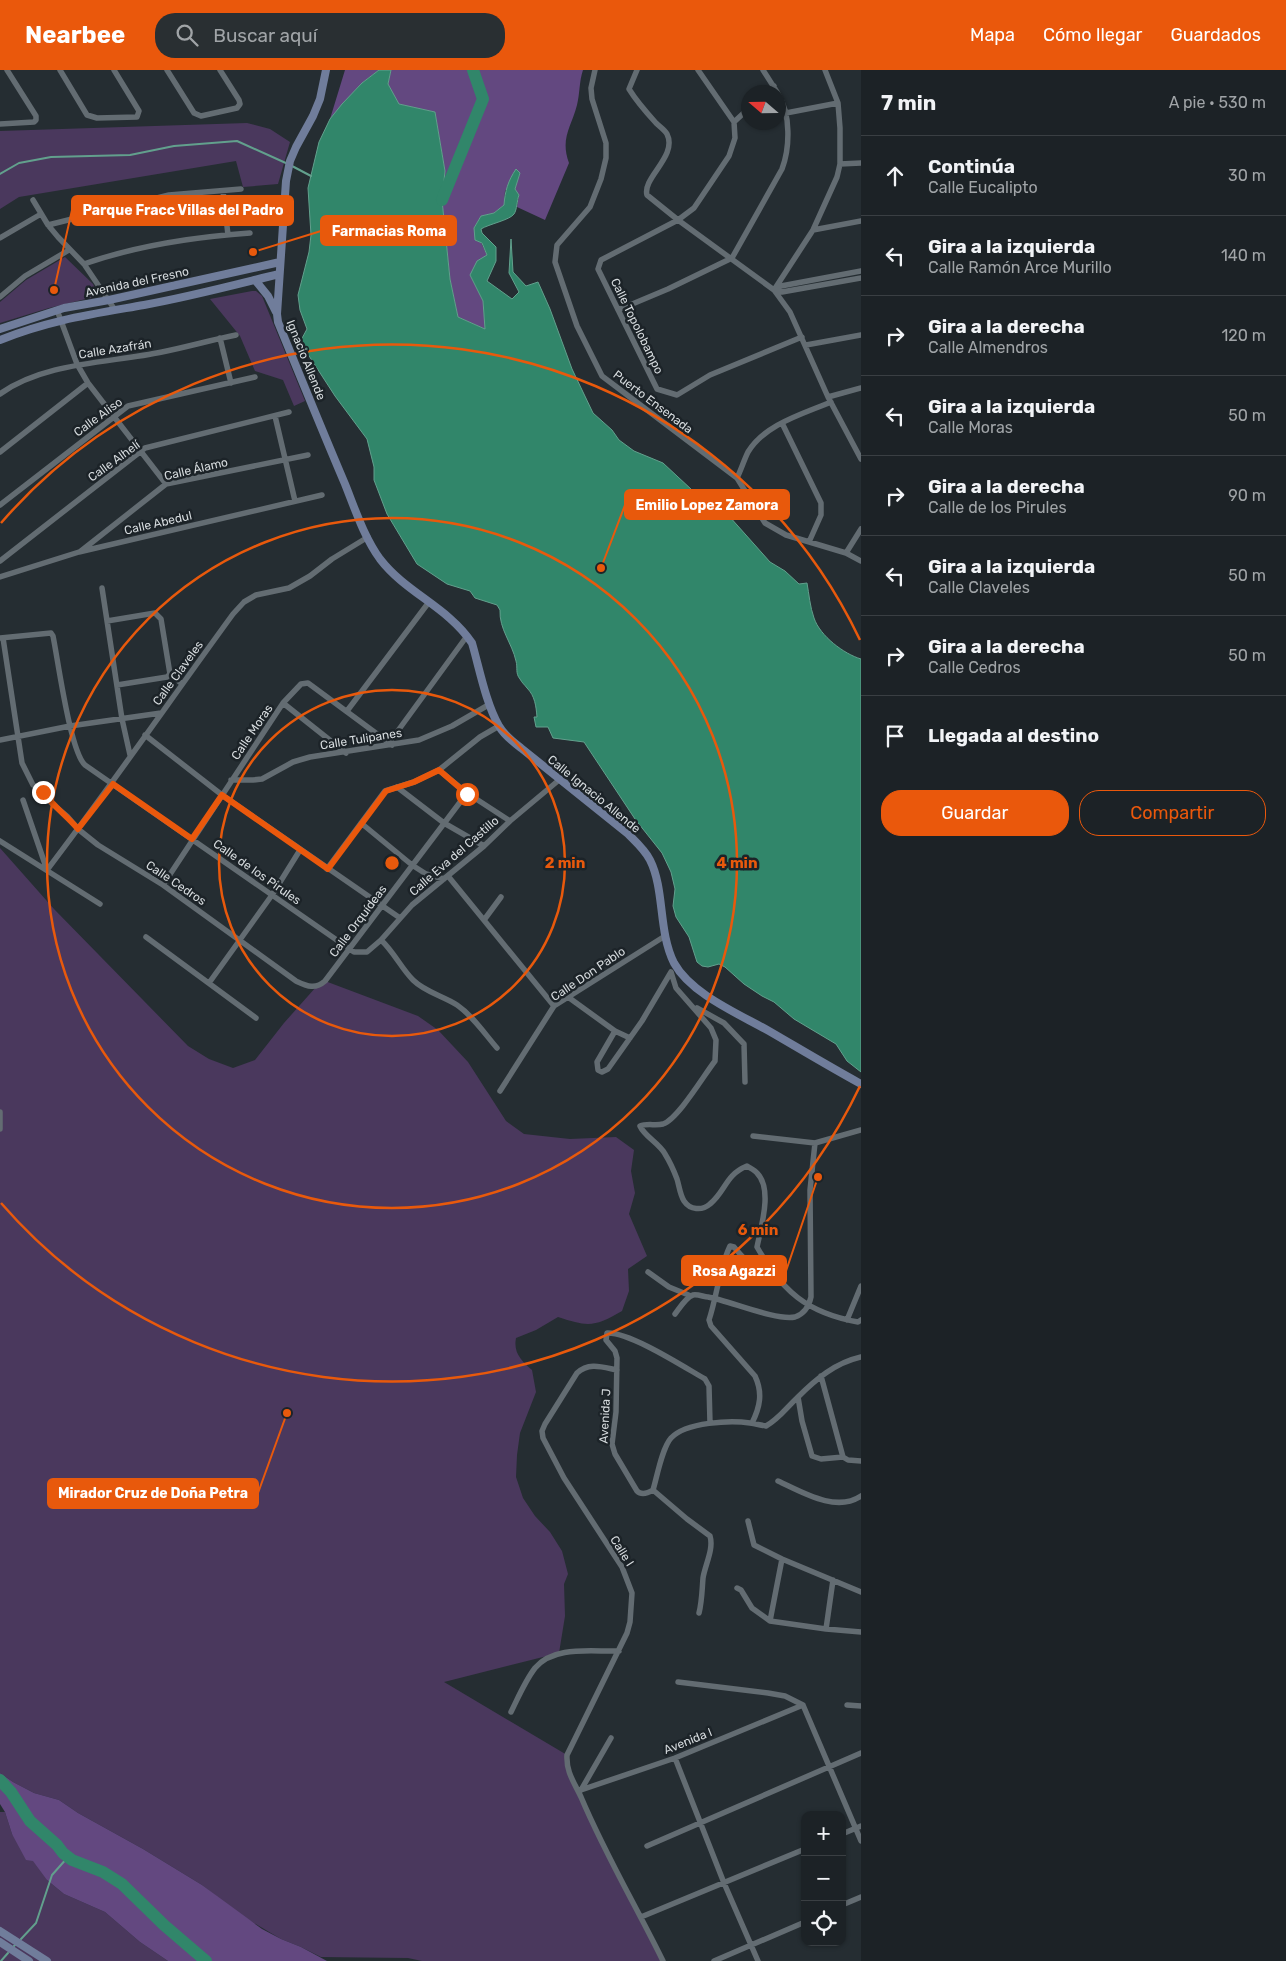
<!DOCTYPE html>
<html lang="es">
<head>
<meta charset="utf-8">
<style>
	:root { --surface:#1c2226; --page:#292f32; --text:#f1f3f6; --muted:#a0a4a7; --line:#3a3f43; --accent:#ea580c }
	body { margin:0; font-family:Rubik,sans-serif; background:var(--page); color:var(--text) }
	.controls { position:absolute; right:15px; bottom:15px; display:grid; overflow:hidden; border-radius:10px; box-shadow:0 1px 4px #0004 }
	.controls button { width:45px; height:45px; display:grid; place-items:center; padding:0; border:0; border-bottom:1px solid var(--line); background:var(--surface); color:var(--text); font:25px sans-serif }
	.compass { position:absolute; left:741px; top:15px; width:45px; height:45px; border-radius:50%; background:var(--surface); box-shadow:0 1px 4px #0004; rotate:290deg }
	.stop { position:absolute; width:15px; height:15px; margin:-11px; border:4px solid #ea580c; border-radius:50%; background:#fff }
	.stop.end { background:#ea580c; border-color:#fff; box-shadow:0 1px 5px #0008 }
	.list { margin:0; padding:0; list-style:none }
	h2 { display:flex; justify-content:space-between; align-items:center; height:65px; margin:0; padding:0 20px; font-size:21px }
	h2 small { font-size:16px; font-weight:400; color:var(--muted) }
	.list li { display:grid; grid-template-columns:32px 1fr auto; gap:15px; align-items:center; box-sizing:border-box; height:80px; padding:0 20px; border-top:1px solid var(--line) }
	.list b { display:block; font-size:19px; white-space:nowrap }
	.list p { margin:0; font-size:16px; white-space:nowrap; color:var(--muted) }
	.list em { font-size:16px; font-style:normal; color:var(--muted) }
	.actions { display:flex; gap:10px; padding:15px 20px }
	.actions a { flex:1; padding:11px 0; border:1px solid var(--accent); border-radius:20px; text-align:center; font-size:18px; color:var(--accent) }
	.actions .main { background:var(--accent); color:#fff }
	.icon { flex:none; width:28px; height:28px; fill:none; stroke:currentColor; stroke-width:2; stroke-linecap:round; stroke-linejoin:round }
	.map { position:relative; flex:none; width:861px; height:1891px; overflow:hidden }
	header { display:flex; align-items:center; gap:30px; box-sizing:border-box; height:70px; padding:0 25px; background:var(--accent); color:#fff }
	header strong { font-size:24px }
	nav { display:flex; gap:28px; margin-inline-start:auto; font-size:18px }
	.search { width:350px; height:45px; background:var(--page); display:flex; align-items:center; gap:12px; box-sizing:border-box; padding:0 18px; border-radius:20px; color:var(--muted); font-size:19px }
	main { display:flex }
	aside { flex:1; background:var(--surface) }
	.map>svg:first-child { display:block }
</style>
</head>
<body>
<header>
<strong>Nearbee</strong>
<div class="search"><svg class="icon" aria-label="search" viewBox="0 0 24 24"><circle cx="10" cy="10" r="6"/><path d="M15 15l6 6"/></svg>Buscar aquí</div>
<nav><a>Mapa</a><a>Cómo llegar</a><a>Guardados</a></nav>
</header>
<main>
<div class="map">
<svg width="861" height="1891" viewBox="0 0 861 1891">
	<rect width="100%" height="100%" fill="#252d32"/>
	<path fill="#4a385d" d="M247,53L270,59L290,72L278,114L243,117L236,91L19,127L0,139V61Z
		M65,187L93,214L98,226L49,238L0,253V232L26,210Z
		M252,221H256L262,226L305,331L294,336L283,310L255,301L240,266L210,229Z
		M0,778L54,839L188,976L209,989L233,998L255,990L284,953L316,917L325,911L418,946L438,960L468,992L506,1051L524,1064L570,1069L616,1067L634,1080L631,1101L635,1123L629,1144L647,1186L628,1199L629,1221L622,1241C595,1257 588,1257 558,1247L536,1260L516,1268C513,1283 522,1291 532,1300L536,1322L520,1363L517,1385L516,1407L523,1428L535,1446L550,1462L562,1481L568,1504L564,1514L565,1546L559,1583L444,1612L567,1685L566,1695L662,1891H422L408,1888L321,1887L301,1877L281,1869L242,1846L202,1815L143,1779L78,1743L59,1730L34,1723L13,1712L0,1703Z
		M0,1742H5L12,1764L45,1792L47,1810L64,1824L105,1842L140,1872L168,1891H0Z"/>
	<path fill="#634880" d="M345,0H379L362,13L330,49Z
		M391,0H583C579,12 580,23 577,35C571,58 560,68 569,93L545,150L517,137L519,125L515,119L520,103L505,121L504,135L494,143L481,146L474,158L487,185L470,205L483,231L485,259L458,247L450,209L442,130L445,101L435,42L398,34L388,14Z
		M0,1703L13,1712L34,1723L59,1730L78,1743L143,1779L202,1815L262,1859L281,1869L301,1877L327,1891H168L140,1872L105,1842L64,1824L47,1810L33,1791L26,1790L12,1764L5,1742L0,1734Z"/>
	<path fill="#31866a" stroke="#62a08d" d="M379,0H391L388,14L399,34L435,42L445,101L442,130L450,209L458,247L485,259L483,231L470,205L477,191L487,185L482,173L475,170L474,158L481,146L494,143L504,135C505,121 508,111 516,99L520,103L515,119L519,125C517,130 517,140 514,144C510,150 489,154 481,159L482,163L496,177V191L487,211L512,229L519,222L509,203L511,169L513,202L526,216L538,212L550,239L572,299L593,343L612,360L619,370L634,381L663,393L706,433L729,446L770,492L785,501L799,514L807,513C809,524 810,537 814,548C820,566 844,584 861,589V1002L847,991L836,974L794,949L774,932L762,926L744,914L725,897L719,894L708,897L702,896L697,892L689,867L676,847L673,836L675,819L671,802L662,783L635,749L584,672L553,668L548,657H536L534,647H537C536,636 535,626 527,618C525,615 522,613 520,609C515,603 518,598 516,591C512,573 499,559 500,540L497,535L475,528L470,521L447,514L417,494L387,444L374,410V397L367,369L335,326L300,272L307,259L300,240L298,225L309,182L311,165L308,118L319,72L330,49L342,34L362,13Z"/>
	<g fill="none" stroke-linecap="round" stroke-linejoin="round">
		<path stroke="#62a08d" stroke-width="2" d="M292,96L311,106
			M0,104L19,93L51,87L130,85L174,76L237,71L288,94
			M21,1869L36,1853L52,1805L68,1787
			M14,1876L15,1875
			M1,1891L8,1883"/>
		<path stroke="#31866a" stroke-width="12" d="M442,130L483,29L473,0
			M0,1710L11,1722L30,1751L57,1775L63,1783L72,1790L103,1802L122,1814L164,1855L206,1891"/>
		<path stroke="#636c72" stroke-width="5.5" d="M60,0L87,45L97,48L137,47L139,41L114,0
			M167,0L194,43L201,46L237,38L240,34L239,30L220,0
			M595,0L591,18L592,29L606,73V88L601,109L590,137L557,175L555,192L577,256L602,306L737,408L765,453L786,465L846,483L861,491
			M637,0L629,19C637,32 646,42 656,53C659,56 665,60 667,64C678,86 642,108 647,125L678,150L774,220L790,242L828,327L861,389
			M698,0L734,52L735,68L729,86L694,138L678,150L601,190L598,199L657,319L677,325L710,305L802,267
			M763,0L777,22
			M767,22L774,16
			M786,43L838,33
			M734,52L748,39
			M0,54L34,52L36,50V46L7,0
			M840,94L861,93
			M223,121L228,165
			M33,130L48,155L58,167L84,194L115,240
			M48,155L169,125L241,119
			M813,160L861,151
			M0,168L41,144
			M84,194C138,175 194,167 250,163
			M775,219L781,216L861,201
			M774,220L813,160L837,107L840,94V58L838,33L825,0
			M774,220L782,222L861,208
			M0,227L25,206L69,180
			M57,240L77,294L88,313L166,414
			M618,240L668,219L732,188L782,99C790,78 791,44 778,24
			M220,268L231,313
			M806,275L861,265
			M0,324C44,292 110,293 162,282C187,277 211,270 236,265
			M828,327L861,318
			M275,346L295,431
			M782,353L821,433V445L809,472
			M0,382L88,313
			M737,408C741,400 744,390 748,382C765,354 803,344 831,332
			M0,435L128,336L255,307
			M81,481L166,414L308,385
			M846,483L861,459
			M0,491L145,378L289,342
			M0,507L79,482L322,425
			M102,518L122,649L130,685
			M107,551L155,543L161,549L170,604
			M0,568L51,563L53,566C58,590 70,681 85,695L354,882H367L381,870L412,835L484,776L510,751L559,710
			M3,568L22,693L33,715L39,718L50,732L67,746L78,759L98,775L163,815L296,911C307,916 315,920 325,911L467,723
			M170,604L182,614
			M117,615L167,607L170,604
			M283,633L346,683
			M347,641L429,532
			M145,665L222,725L400,848
			M0,670L70,656L161,643
			M389,673L467,566
			M439,700L467,723L510,751
			M231,710H253L262,709L293,692L310,687L419,670L452,656L490,634
			M397,717L444,753L484,776
			M23,730L47,800
			M361,753L412,795L426,804L444,809
			M0,771L100,834
			M327,799L385,721L414,712L439,700L480,667L499,656
			M47,800C111,716 171,629 233,544L244,532L256,525L289,518L310,506L332,489L368,467
			M448,806L554,936
			M163,815L283,633L301,614L308,613L392,675
			M484,850L501,827
			M146,867L256,948
			M381,870C394,882 401,898 413,910C425,922 443,926 457,935C473,946 484,963 497,978
			M671,902L676,918L711,958L716,970L715,991C704,1005 678,1049 663,1054C656,1056 647,1053 640,1056C645,1067 659,1073 665,1084C670,1092 674,1101 677,1109C679,1115 680,1125 684,1131C690,1140 702,1141 710,1134C726,1121 725,1105 747,1096C750,1098 755,1100 757,1103C773,1119 761,1157 757,1177C782,1221 807,1243 858,1252L861,1250
			M209,913L272,825L300,780
			M568,927L615,961L630,968
			M697,938L724,953L744,974L745,1012
			M615,961L597,992L598,1000L602,1002L608,999L642,951L671,902
			M500,1021L554,936L665,866
			M0,1042V1059
			M753,1066L815,1073L861,1060
			M648,1202L669,1217L691,1226
			M675,1244C679,1239 686,1227 693,1225C698,1224 704,1227 708,1227C730,1231 776,1251 795,1247C804,1244 809,1236 811,1227L810,1120L815,1073
			M847,1250L861,1216
			M617,1300C602,1297 589,1292 577,1303L545,1354L542,1361L543,1368L564,1408L622,1497L632,1523L630,1552L627,1563L567,1685C566,1702 574,1712 581,1727C605,1784 636,1836 663,1891
			M821,1306L843,1387
			M798,1327L802,1351L812,1386L821,1389L843,1387L848,1390L861,1391
			M710,1353L709,1316L705,1309C684,1297 630,1262 607,1263L606,1270L615,1281L617,1288L616,1342L612,1374L615,1384L637,1421C642,1426 648,1423 653,1420C657,1407 662,1378 671,1368C686,1352 731,1350 750,1353C756,1354 760,1355 766,1356C779,1349 787,1337 798,1327C816,1309 835,1293 861,1287
			M752,1353C760,1337 763,1323 755,1306L711,1256L709,1250C717,1226 719,1199 730,1176L734,1177C744,1189 754,1201 771,1202
			M778,1411C802,1422 836,1443 861,1426
			M653,1420L687,1449L710,1466C714,1479 705,1495 703,1508C702,1520 702,1531 699,1543
			M748,1451L754,1475L782,1489L861,1522
			M737,1518L741,1520L752,1538L770,1551L826,1559L861,1562
			M770,1551L782,1489
			M826,1559L833,1510
			M678,1612L768,1623L785,1626L803,1635
			M803,1635L861,1771
			M847,1635L861,1636
			M511,1642C518,1628 525,1611 535,1598C554,1575 592,1582 619,1581
			M675,1688L724,1813L758,1891
			M581,1720L611,1668
			M578,1721L675,1688L803,1635
			M842,1764L861,1756
			M647,1776L861,1683
			M842,1835L861,1827
			M641,1847L805,1779
			M714,1891L805,1852"/>
		<path stroke="#707d9b" stroke-width="8" d="M326,0L320,29L313,46L296,77L290,91L286,111L277,244L278,252C300,306 322,360 345,414C355,439 364,467 380,489C406,523 448,537 472,573C479,597 486,634 499,656C504,665 513,672 521,678L628,764C636,772 645,780 650,790C665,820 658,861 674,893C691,924 739,944 769,961C800,979 830,997 861,1014
			M255,210L268,226L276,242
			M0,259L64,238L109,230L280,192
			M0,270C49,250 93,244 144,235C189,227 234,215 279,204
			M0,1861L47,1891
			M0,1872L29,1891"/>
	</g>
	<g fill="none" stroke-linecap="round" stroke-linejoin="round">
		<path stroke="#ea580c" stroke-width="6" d="M43,722C53,736 67,746 78,759L113,714L192,769L222,725L328,799L386,721L414,712L439,700L467,724"/>
	</g>
	<g fill="none" stroke="#e8590c" stroke-width="2.5">
		<circle cx="392" cy="793" r="173"/>
		<circle cx="392" cy="793" r="345"/>
		<path d="M860 1016A518 518 0 0 1 1 1133M1 453A518 518 0 0 1 860 570"/>
	</g>
	<g text-anchor="middle" dominant-baseline="central" stroke-width="5" stroke-linejoin="round" paint-order="stroke">
		<g font-size="12" fill="#d6dbde" stroke="#1c2328">
			<text transform="translate(137 212) rotate(-12)">Avenida del Fresno</text>
			<text transform="translate(637 256) rotate(64)">Calle Topolobampo</text>
			<text transform="translate(115 279) rotate(-9)">Calle Azafrán</text>
			<text transform="translate(306 290) rotate(68)">Ignacio Allende</text>
			<text transform="translate(653 332) rotate(37)">Puerto Ensenada</text>
			<text transform="translate(98 347) rotate(-36)">Calle Aliso</text>
			<text transform="translate(114 391) rotate(-36)">Calle Alhelí</text>
			<text transform="translate(196 399) rotate(-13)">Calle Álamo</text>
			<text transform="translate(158 453) rotate(-13)">Calle Abedul</text>
			<text transform="translate(178 603) rotate(-54)">Calle Claveles</text>
			<text transform="translate(252 662) rotate(-56)">Calle Moras</text>
			<text transform="translate(361 669) rotate(-9)">Calle Tulipanes</text>
			<text transform="translate(594 724) rotate(39)">Calle Ignacio Allende</text>
			<text transform="translate(454 786) rotate(-41)">Calle Eva del Castillo</text>
			<text transform="translate(257 802) rotate(35)">Calle de los Pirules</text>
			<text transform="translate(176 813) rotate(34)">Calle Cedros</text>
			<text transform="translate(358 851) rotate(-53)">Calle Orquídeas</text>
			<text transform="translate(588 904) rotate(-34)">Calle Don Pablo</text>
			<text transform="translate(605 1346) rotate(-87)">Avenida J</text>
			<text transform="translate(622 1481) rotate(58)">Calle I</text>
			<text transform="translate(688 1671) rotate(-22)">Avenida I</text>
		</g>
	</g>
	<circle cx="392" cy="793" r="8" fill="#e8590c" stroke="#1c2328" stroke-width="2.5"/>
	<g font-size="15" text-anchor="middle" font-weight="bold" fill="#e8590c" stroke="#1c2328" stroke-width="5" stroke-linejoin="round" paint-order="stroke">
		<text x="565" y="798">2 min</text>
		<text x="737" y="798">4 min</text>
		<text x="758" y="1165">6 min</text>
	</g>
	<path fill="none" stroke="#e8590c" stroke-width="2" d="M54 220L72 140M253 182L321 161M601 498L625 435M818 1107L786 1201M287 1343L258 1423"/>
	<g fill="#e8590c" stroke="#1c2328" stroke-width="2">
		<circle cx="54" cy="220" r="5"/>
		<circle cx="253" cy="182" r="5"/>
		<circle cx="601" cy="498" r="5"/>
		<circle cx="818" cy="1107" r="5"/>
		<circle cx="287" cy="1343" r="5"/>
	</g>
	<g fill="#e8590c" stroke="#e8590c" stroke-width="2">
		<rect x="72" y="126" width="221" height="29" rx="5"/>
		<rect x="321" y="146" width="135" height="29" rx="5"/>
		<rect x="625" y="420" width="164" height="29" rx="5"/>
		<rect x="682" y="1186" width="104" height="29" rx="5"/>
		<rect x="48" y="1409" width="210" height="29" rx="5"/>
	</g>
	<g font-size="14" text-anchor="middle" font-weight="bold" fill="#fff">
		<text x="183" y="145">Parque Fracc Villas del Padro</text>
		<text x="389" y="166">Farmacias Roma</text>
		<text x="707" y="440">Emilio Lopez Zamora</text>
		<text x="734" y="1206">Rosa Agazzi</text>
		<text x="153" y="1428">Mirador Cruz de Doña Petra</text>
	</g>
</svg>
<div class="controls">
<button>+</button>
<button>−</button>
<button><svg class="icon" aria-label="locate" viewBox="0 0 24 24"><circle cx="12" cy="12" r="6"/><path d="M12 2v4M12 18v4M2 12h4M18 12h4"/></svg></button>
</div>
<svg class="compass" viewBox="-18 -18 36 36"><path d="M0-13l5 13h-10z" fill="#e53935"/><path d="M0 13l5-13h-10z" fill="#a0a4a7"/></svg>
<div class="stop" style="left:467px;top:724px"></div>
<div class="stop end" style="left:43px;top:722px"></div>
</div>
<aside>
<h2>7 min<small>A pie · 530 m</small></h2>
<ul class="list">
<li><svg class="icon" aria-label="ahead" viewBox="0 0 24 24"><path d="M12 20V5M6 11l6-6 6 6"/></svg><div><b>Continúa</b><p>Calle Eucalipto</p></div><em>30 m</em></li>
<li><svg class="icon" aria-label="left" viewBox="0 0 24 24"><path d="M17 20v-9H6M10 6l-5 5 5 5"/></svg><div><b>Gira a la izquierda</b><p>Calle Ramón Arce Murillo</p></div><em>140 m</em></li>
<li><svg class="icon" aria-label="right" viewBox="0 0 24 24"><path d="M7 20v-9h11M14 6l5 5-5 5"/></svg><div><b>Gira a la derecha</b><p>Calle Almendros</p></div><em>120 m</em></li>
<li><svg class="icon" aria-label="left" viewBox="0 0 24 24"><path d="M17 20v-9H6M10 6l-5 5 5 5"/></svg><div><b>Gira a la izquierda</b><p>Calle Moras</p></div><em>50 m</em></li>
<li><svg class="icon" aria-label="right" viewBox="0 0 24 24"><path d="M7 20v-9h11M14 6l5 5-5 5"/></svg><div><b>Gira a la derecha</b><p>Calle de los Pirules</p></div><em>90 m</em></li>
<li><svg class="icon" aria-label="left" viewBox="0 0 24 24"><path d="M17 20v-9H6M10 6l-5 5 5 5"/></svg><div><b>Gira a la izquierda</b><p>Calle Claveles</p></div><em>50 m</em></li>
<li><svg class="icon" aria-label="right" viewBox="0 0 24 24"><path d="M7 20v-9h11M14 6l5 5-5 5"/></svg><div><b>Gira a la derecha</b><p>Calle Cedros</p></div><em>50 m</em></li>
<li><svg class="icon" aria-label="arrive" viewBox="0 0 24 24"><path d="M6 21V4h12l-3 4 3 4H6"/></svg><div><b>Llegada al destino</b></div></li>
</ul>
<div class="actions"><a class="main">Guardar</a><a>Compartir</a></div>
</aside>
</main>
</body>
</html>
